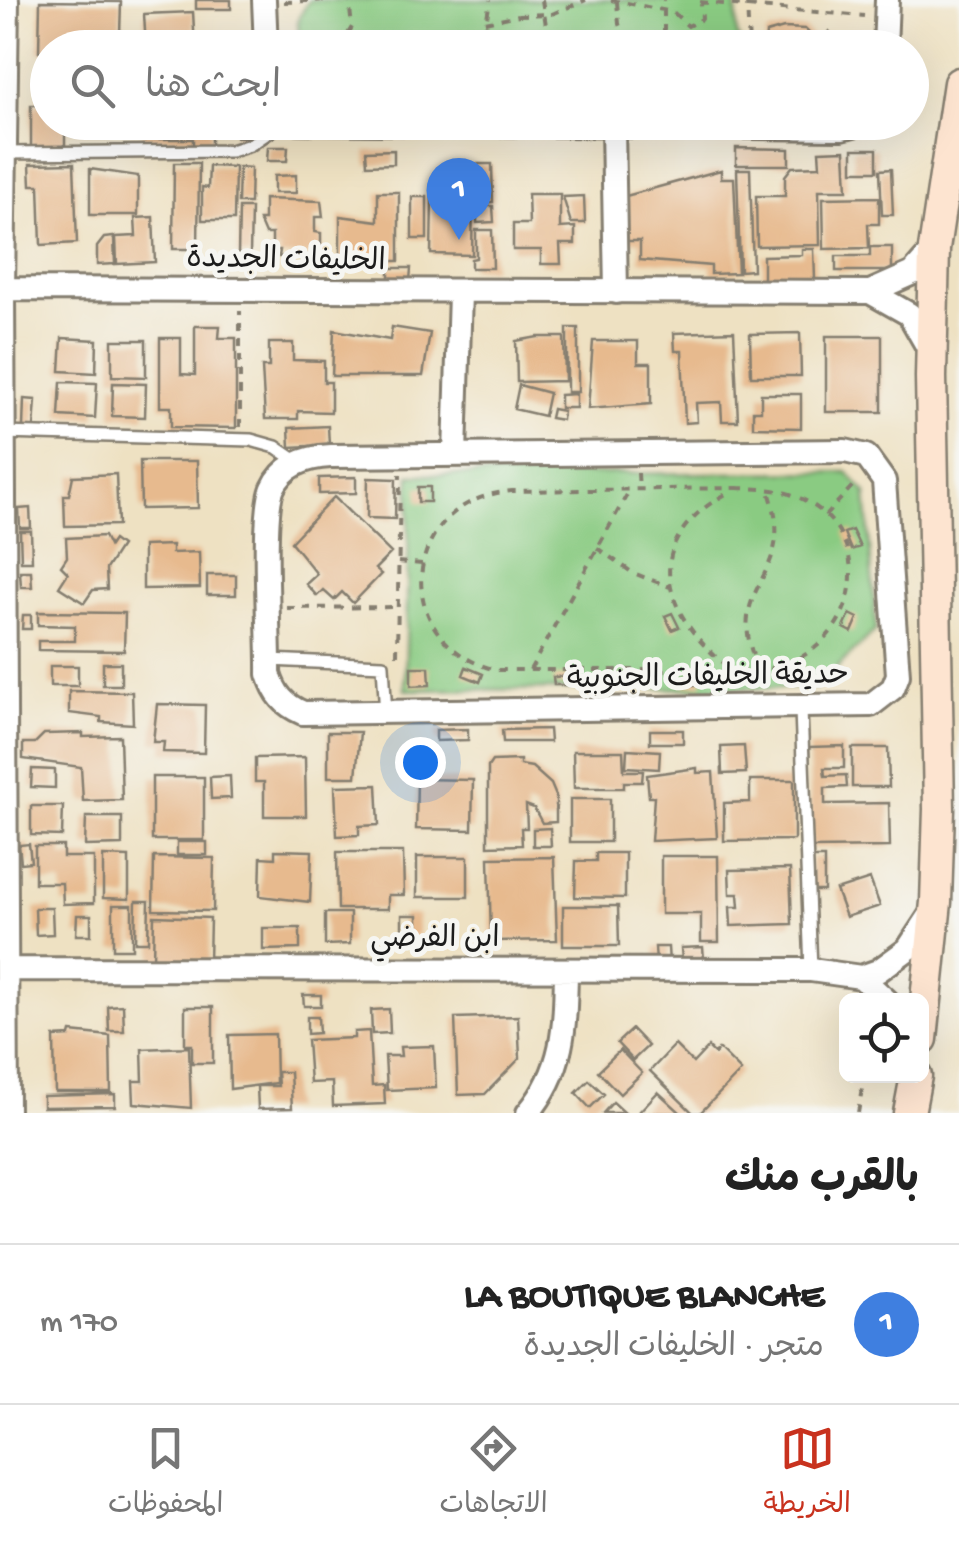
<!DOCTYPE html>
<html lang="ar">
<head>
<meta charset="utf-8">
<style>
	:root { --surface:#fff; --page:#f6f6f6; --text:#222; --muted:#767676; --line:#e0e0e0; --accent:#c8321e }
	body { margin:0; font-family:"Gochi Hand","Playpen Sans Arabic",sans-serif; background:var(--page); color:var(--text); direction:rtl }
	.controls { position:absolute; right:30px; bottom:30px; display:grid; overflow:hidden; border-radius:15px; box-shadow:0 10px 40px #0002 }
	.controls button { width:90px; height:90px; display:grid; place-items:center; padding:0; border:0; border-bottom:2px solid var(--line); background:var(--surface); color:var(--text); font:50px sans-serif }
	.you { position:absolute; left:420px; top:762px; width:35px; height:35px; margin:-25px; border:8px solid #fff; border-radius:50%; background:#1a73e8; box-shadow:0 0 0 15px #1a73e833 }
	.badge { display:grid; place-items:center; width:65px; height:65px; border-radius:50%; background:var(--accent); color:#fff; font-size:32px; font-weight:700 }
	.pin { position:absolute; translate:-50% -82px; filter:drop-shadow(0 2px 5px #0008) }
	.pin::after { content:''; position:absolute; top:52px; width:35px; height:30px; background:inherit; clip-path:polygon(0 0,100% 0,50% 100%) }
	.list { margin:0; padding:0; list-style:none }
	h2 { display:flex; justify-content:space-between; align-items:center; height:130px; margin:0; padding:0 40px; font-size:42px }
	h2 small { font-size:32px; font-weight:400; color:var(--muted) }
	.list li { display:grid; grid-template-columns:65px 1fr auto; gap:30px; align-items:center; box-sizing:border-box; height:160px; padding:0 40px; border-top:2px solid var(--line) }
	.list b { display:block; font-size:38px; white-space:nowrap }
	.list p { margin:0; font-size:32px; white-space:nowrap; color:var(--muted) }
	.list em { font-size:32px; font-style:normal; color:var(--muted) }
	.icon { flex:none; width:55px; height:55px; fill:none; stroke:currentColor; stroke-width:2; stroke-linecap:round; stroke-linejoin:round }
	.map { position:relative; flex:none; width:959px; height:1113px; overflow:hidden; direction:ltr }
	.search { position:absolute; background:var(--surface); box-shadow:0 10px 40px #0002; left:30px; right:30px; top:30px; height:110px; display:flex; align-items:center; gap:25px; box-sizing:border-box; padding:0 35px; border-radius:55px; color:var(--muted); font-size:38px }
	.sheet { height:290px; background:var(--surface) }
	nav { display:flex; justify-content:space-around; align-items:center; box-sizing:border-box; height:140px; border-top:2px solid var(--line); background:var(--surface); font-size:28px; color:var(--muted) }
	nav a { display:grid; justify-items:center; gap:5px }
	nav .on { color:var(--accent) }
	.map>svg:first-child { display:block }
</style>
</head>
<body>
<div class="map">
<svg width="959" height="1113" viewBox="0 0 959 1113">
	<rect width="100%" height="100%" fill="#f6f6f2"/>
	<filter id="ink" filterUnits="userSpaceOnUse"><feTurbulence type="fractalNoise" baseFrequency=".01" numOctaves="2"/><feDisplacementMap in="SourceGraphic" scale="20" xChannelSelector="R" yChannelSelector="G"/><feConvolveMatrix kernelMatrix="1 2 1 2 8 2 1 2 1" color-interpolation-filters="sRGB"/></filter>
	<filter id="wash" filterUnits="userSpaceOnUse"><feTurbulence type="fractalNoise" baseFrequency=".0048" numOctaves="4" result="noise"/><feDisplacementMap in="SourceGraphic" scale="40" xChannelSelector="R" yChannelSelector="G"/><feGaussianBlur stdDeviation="2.25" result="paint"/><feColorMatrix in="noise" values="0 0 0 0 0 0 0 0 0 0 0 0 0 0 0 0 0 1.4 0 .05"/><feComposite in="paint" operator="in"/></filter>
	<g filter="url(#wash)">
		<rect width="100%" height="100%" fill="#eee1c2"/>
		<path fill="#8acb82" stroke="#53744f" stroke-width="2.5" d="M309,0H736L737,35L743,47H299L298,20Z
			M847,472L866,493L876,630L816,688L405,690L410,475Z"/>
		<g id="blocks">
			<path fill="#e7ba8e" d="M196,0H231V9H196Z
				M40,1L121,2L120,34L113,38L131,37V48H48V52H39Z
				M193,12L195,48H146L144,14Z
				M784,28L805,29L819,43L829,31L845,48H765L766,33Z
				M38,72H48V122H65V149H31V105H39Z
				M78,122H111V132H78Z
				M143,122H211V147H193V139H143Z
				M235,122H251V137H236Z
				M268,147H288L287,161H267Z
				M736,148L789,149V165H736Z
				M853,149H877V171H853Z
				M394,150V164L367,165L366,151Z
				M845,150L847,190H819L820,245L757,246L756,196H785V176L792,167L820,166L819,151Z
				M74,163L77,243L41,245L39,185H31L30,164Z
				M174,163H199L198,249H173Z
				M467,164H492L493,202L474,203V192L468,195Z
				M209,166L235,167L234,220H202V187L208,188Z
				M239,167L251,168L250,203H238Z
				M90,169L138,176V215H90Z
				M737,169H750L753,270L740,271Z
				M891,169L893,215H882L880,170Z
				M721,170V178H734L738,273L711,274V266L640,260V241H627L626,196Z
				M296,175V193H274V176Z
				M378,192H399V261H340V216L378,221Z
				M528,194H560V228L575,227V244H560L561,264H541V250H513V224H529Z
				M432,196L473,197L472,255L431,254Z
				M584,196L585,223H571L563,197Z
				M412,197H427V239H412Z
				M879,197V224H868L869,248L824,249L823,198Z
				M264,199L321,201L323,217H315V232L321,233V254L279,257L280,250H272V234H265L259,220H264Z
				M477,206H493L494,222L477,223Z
				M239,208H251L250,255H238Z
				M153,217L155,262L117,264L116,237L136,236L135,218Z
				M476,230H492L493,268H471V259L476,258Z
				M114,237L115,264L97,265V247L104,238Z
				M870,247H892V271H836V256H870Z
				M802,249H814L815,280H763V256L802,255Z
				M389,268H411L410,281H389Z
				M195,326H220L219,338H236V428L171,427V407H160V338H181V374L195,375Z
				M392,327L430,333L423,376H332L334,330L390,340Z
				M567,328H578V392H567Z
				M734,331L738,421H722L721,402L696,403L697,422L685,423L682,351H675L674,333Z
				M800,333L801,376H751L750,334Z
				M826,336H882V412H826Z
				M538,337H564L565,381L517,382L516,341Z
				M62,338L97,340L96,373L60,371Z
				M112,340H146V377L112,376Z
				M593,341H638V363H651V404L588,409Z
				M269,343H293V360L324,361V382H331V412L298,411V419H265L262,367H269Z
				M61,382L97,383L95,418L59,416Z
				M113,383L146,384L145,417L112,416Z
				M519,385L549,393L544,416L514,409Z
				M576,394V408H560V395Z
				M761,394H801V428L753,427V411H761Z
				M24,399L36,400L34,428L23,427Z
				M552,409L563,411L562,420L550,418Z
				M328,426L329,445L290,447L289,428Z
				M140,461H197L198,508L141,509Z
				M116,474L118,525L65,526L64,495H69L73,476Z
				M356,477V493L319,494V478Z
				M368,478L396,479L395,519L367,518Z
				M418,487H430V502H418Z
				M334,497L391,553L375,569L381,574L353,603L342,592L334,600L323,590L317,596L306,584L317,574L291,542Z
				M30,508L31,528H20L19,509Z
				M852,530L860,547L851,550L844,533Z
				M20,531H31L32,561H21Z
				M104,536L109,546L113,540L121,546L106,569L107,589L93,590L84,603L59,587L68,573L61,566L67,557L66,538Z
				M172,545V553L199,552L200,588L143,589V546Z
				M20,571H31L32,587H21Z
				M207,575H236V595H207Z
				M38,612L125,613L124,651L38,650V641H75V626L38,625Z
				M672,613L679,627L672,630L665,616Z
				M850,614L858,618L852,632L844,628Z
				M23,615H31V629H22Z
				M103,663H121V685H103Z
				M801,664L804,671L792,677L788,671Z
				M50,666H78V686H50Z
				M411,667H429L430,685L411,686Z
				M466,667L483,674L480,682L463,675Z
				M574,676V685H554L553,677Z
				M619,676L639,677L638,686L619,685Z
				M683,676H702V685H683Z
				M69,691L132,692L133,724L101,722V717L69,713Z
				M157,704L205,705L204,753L163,752L164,742H153Z
				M468,729V740L436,741V730Z
				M549,729L550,742H503L502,730Z
				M650,730H683V743H650Z
				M328,732H360L356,777H328Z
				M83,733V737L120,736L122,800L83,801L81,767L23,759V743H35L44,734Z
				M744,746L746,773L722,774L721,747Z
				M844,746V768H824L825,776L846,775L847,787L825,788V804L889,803L890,847L811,848L809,747Z
				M852,748H888L889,787H852Z
				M627,749L660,751L659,769L626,767Z
				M573,751H623L624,771H643L642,782H624V788H574Z
				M305,757L306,816H264V782H255V758Z
				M520,760V765L532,767L551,784L556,796V822L542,823L534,808L526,805L527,828H521L522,845L488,846V767L492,761Z
				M697,768V773L713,772L717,838L651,841L654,797H649L647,775Z
				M32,769L55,770V788L31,787Z
				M230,776L231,798L211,799L210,777Z
				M152,777H204V840H152Z
				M417,779L473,780L472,830L416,829Z
				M750,780H794V840L724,841V803L750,802Z
				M377,785L379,825L359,826V835L337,836L335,786Z
				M570,799H610V842H570Z
				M31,806H63L62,836L31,835Z
				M86,817H122V845L85,846Z
				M550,828L551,846H533V829Z
				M177,842H207V855H177Z
				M29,844L31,862L21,863L19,845Z
				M35,846H63V857H94V903L63,904L62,883H35Z
				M275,850L312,851L310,902L260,896L261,857L275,858Z
				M337,852H403L404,895H388V909H338Z
				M596,853H625V898L575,897L576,861H596Z
				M103,856L129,857V899L103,898Z
				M661,856H718L719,942H701V914H661Z
				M154,857L214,858L213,911L153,910Z
				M417,857H468V897H417Z
				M554,857L557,940L491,941L489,858Z
				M811,858H824V891H811Z
				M790,869L792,924L731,926L730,907H739L738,894H730L729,870Z
				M870,879L880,906L846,917L836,890Z
				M136,901H149L148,942H135Z
				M113,905H132V949H113Z
				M563,906H618L619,946H563Z
				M35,908H52L53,934L36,935Z
				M325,913H350V944L325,945Z
				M77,915H91V935H76Z
				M402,915H418V936H402Z
				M154,916L210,918L209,962L153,960Z
				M263,928H300V949L263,950Z
				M655,947H668L669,963H656Z
				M703,947L704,959L682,960L681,948Z
				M303,995H321V1006H304Z
				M123,1005L124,1031H109L108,1006Z
				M185,1007H213V1063H192V1045H185Z
				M389,1009L390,1033L372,1034L371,1010Z
				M518,1016L520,1058L485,1094L458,1095L455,1018Z
				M307,1017H318L319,1033L307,1034Z
				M632,1029L648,1046L633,1060L617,1043Z
				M369,1031L372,1086L384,1085L385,1104L333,1106L332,1082L310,1083L307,1040L354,1038V1032Z
				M71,1032L110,1036L111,1092H55L54,1037L70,1036Z
				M275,1034L276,1083L230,1089L229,1035Z
				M675,1045L693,1063L708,1047L715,1054L719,1049L741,1071L700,1113H693L650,1071Z
				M434,1046L436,1088L387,1090L385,1056H401L400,1047Z
				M189,1047L191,1108L134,1103L133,1081H143L142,1049Z
				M620,1050L642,1073L620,1094L598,1071Z
				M277,1072H290L292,1108L258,1109L257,1086H278Z
				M589,1080L604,1094L590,1108L576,1093Z
				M658,1092L681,1113H638Z
				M115,1094V1106L43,1107V1096Z
				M613,1102L625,1113H603Z"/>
		</g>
	</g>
	<g filter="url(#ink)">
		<use href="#blocks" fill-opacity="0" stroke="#857e6f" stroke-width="2.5"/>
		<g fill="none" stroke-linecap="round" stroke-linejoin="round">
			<g stroke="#857e6f" stroke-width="16">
				<path id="lane" d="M5,153L231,151L250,145L284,122
					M3,433L251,440L276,447L298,462
					M269,660L383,665L386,715
					M801,710L811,970"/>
			</g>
			<g stroke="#857e6f" stroke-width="28">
				<path id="street" d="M7,0L3,289L7,1113
					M264,0L266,48
					M885,48L887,0
					M298,122L842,128L865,122
					M613,127L616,292
					M3,289L870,292L913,273L934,249
					M870,292L909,314L929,349
					M845,451L866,456L884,481L898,675L893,688L871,705L303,713C284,705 275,694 269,674C270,637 261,514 273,488C284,464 307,457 331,456Z
					M455,454L460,293
					M7,969L811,970L861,977L878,971L908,949L931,914
					M861,977L887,1001
					M528,1113C565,1069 565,1025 566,971"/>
			</g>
			<g stroke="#857e6f" stroke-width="35">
				<path id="secondary" d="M922,1039L936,902L939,809L931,377L934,249L959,83
					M909,1113L916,1076"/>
			</g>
			<path stroke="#857e6f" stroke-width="4" stroke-dasharray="8 8" stroke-linecap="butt" d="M542,0L548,38L553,48
				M611,0L673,12L688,26L702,19L701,4
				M747,0L749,48
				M284,2L329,0
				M617,2L619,24L628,48
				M700,2L864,16
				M552,14L586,0
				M485,22L519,15
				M340,48L352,27L349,0
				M482,48L490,0
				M572,48L582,43L596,48
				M658,48L664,32V0
				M240,427V311
				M638,473L639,491
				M737,488C755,489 773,488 790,494C887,528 862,659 759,670H496C388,642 400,500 512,491Z
				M825,516L857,481
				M597,548L633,573L670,587
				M398,562L422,564
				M287,608L398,607
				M397,655L400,474
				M728,667C658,611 640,537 732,491
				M530,670L629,491
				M759,670C718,582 802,581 768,489
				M858,1113L864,1076"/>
			<use href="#lane" stroke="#fff" stroke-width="11"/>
			<use href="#street" stroke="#fff" stroke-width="22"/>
			<use href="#secondary" stroke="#fde4d0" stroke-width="30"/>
			<path stroke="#857e6f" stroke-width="4" stroke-dasharray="8 8" stroke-linecap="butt" d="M519,15L552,14"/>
		</g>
	</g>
	<g text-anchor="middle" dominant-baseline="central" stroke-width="10" stroke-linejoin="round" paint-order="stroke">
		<g font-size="30" fill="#1c1c1c" stroke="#f6f6f2">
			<text transform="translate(286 262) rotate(1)">الخليفات الجديدة</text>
			<text transform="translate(708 679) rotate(-1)">حديقة الخليفات الجنوبية</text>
			<text x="435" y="940">ابن الفرضي</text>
		</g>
	</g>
</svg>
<div class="controls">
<button><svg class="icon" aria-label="locate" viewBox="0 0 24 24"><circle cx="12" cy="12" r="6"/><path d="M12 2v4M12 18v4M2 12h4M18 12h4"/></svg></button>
</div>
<div class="you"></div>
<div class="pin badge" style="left:459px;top:240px;background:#3f7fe0">1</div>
<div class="search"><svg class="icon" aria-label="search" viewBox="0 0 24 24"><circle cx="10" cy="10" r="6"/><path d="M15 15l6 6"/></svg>ابحث هنا</div>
</div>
<section class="sheet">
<h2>بالقرب منك<small></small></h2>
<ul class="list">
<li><span class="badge" style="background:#3f7fe0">1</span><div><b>LA BOUTIQUE BLANCHE</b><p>متجر · الخليفات الجديدة</p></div><em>170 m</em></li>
</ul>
</section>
<nav>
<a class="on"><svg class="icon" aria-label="map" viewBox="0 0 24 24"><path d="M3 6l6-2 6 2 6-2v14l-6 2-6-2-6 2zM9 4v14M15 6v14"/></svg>الخريطة</a>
<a><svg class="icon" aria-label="directions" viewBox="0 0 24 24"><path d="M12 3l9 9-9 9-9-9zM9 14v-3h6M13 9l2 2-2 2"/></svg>الاتجاهات</a>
<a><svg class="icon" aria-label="saved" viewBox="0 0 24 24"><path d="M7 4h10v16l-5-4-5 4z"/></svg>المحفوظات</a>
</nav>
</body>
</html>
